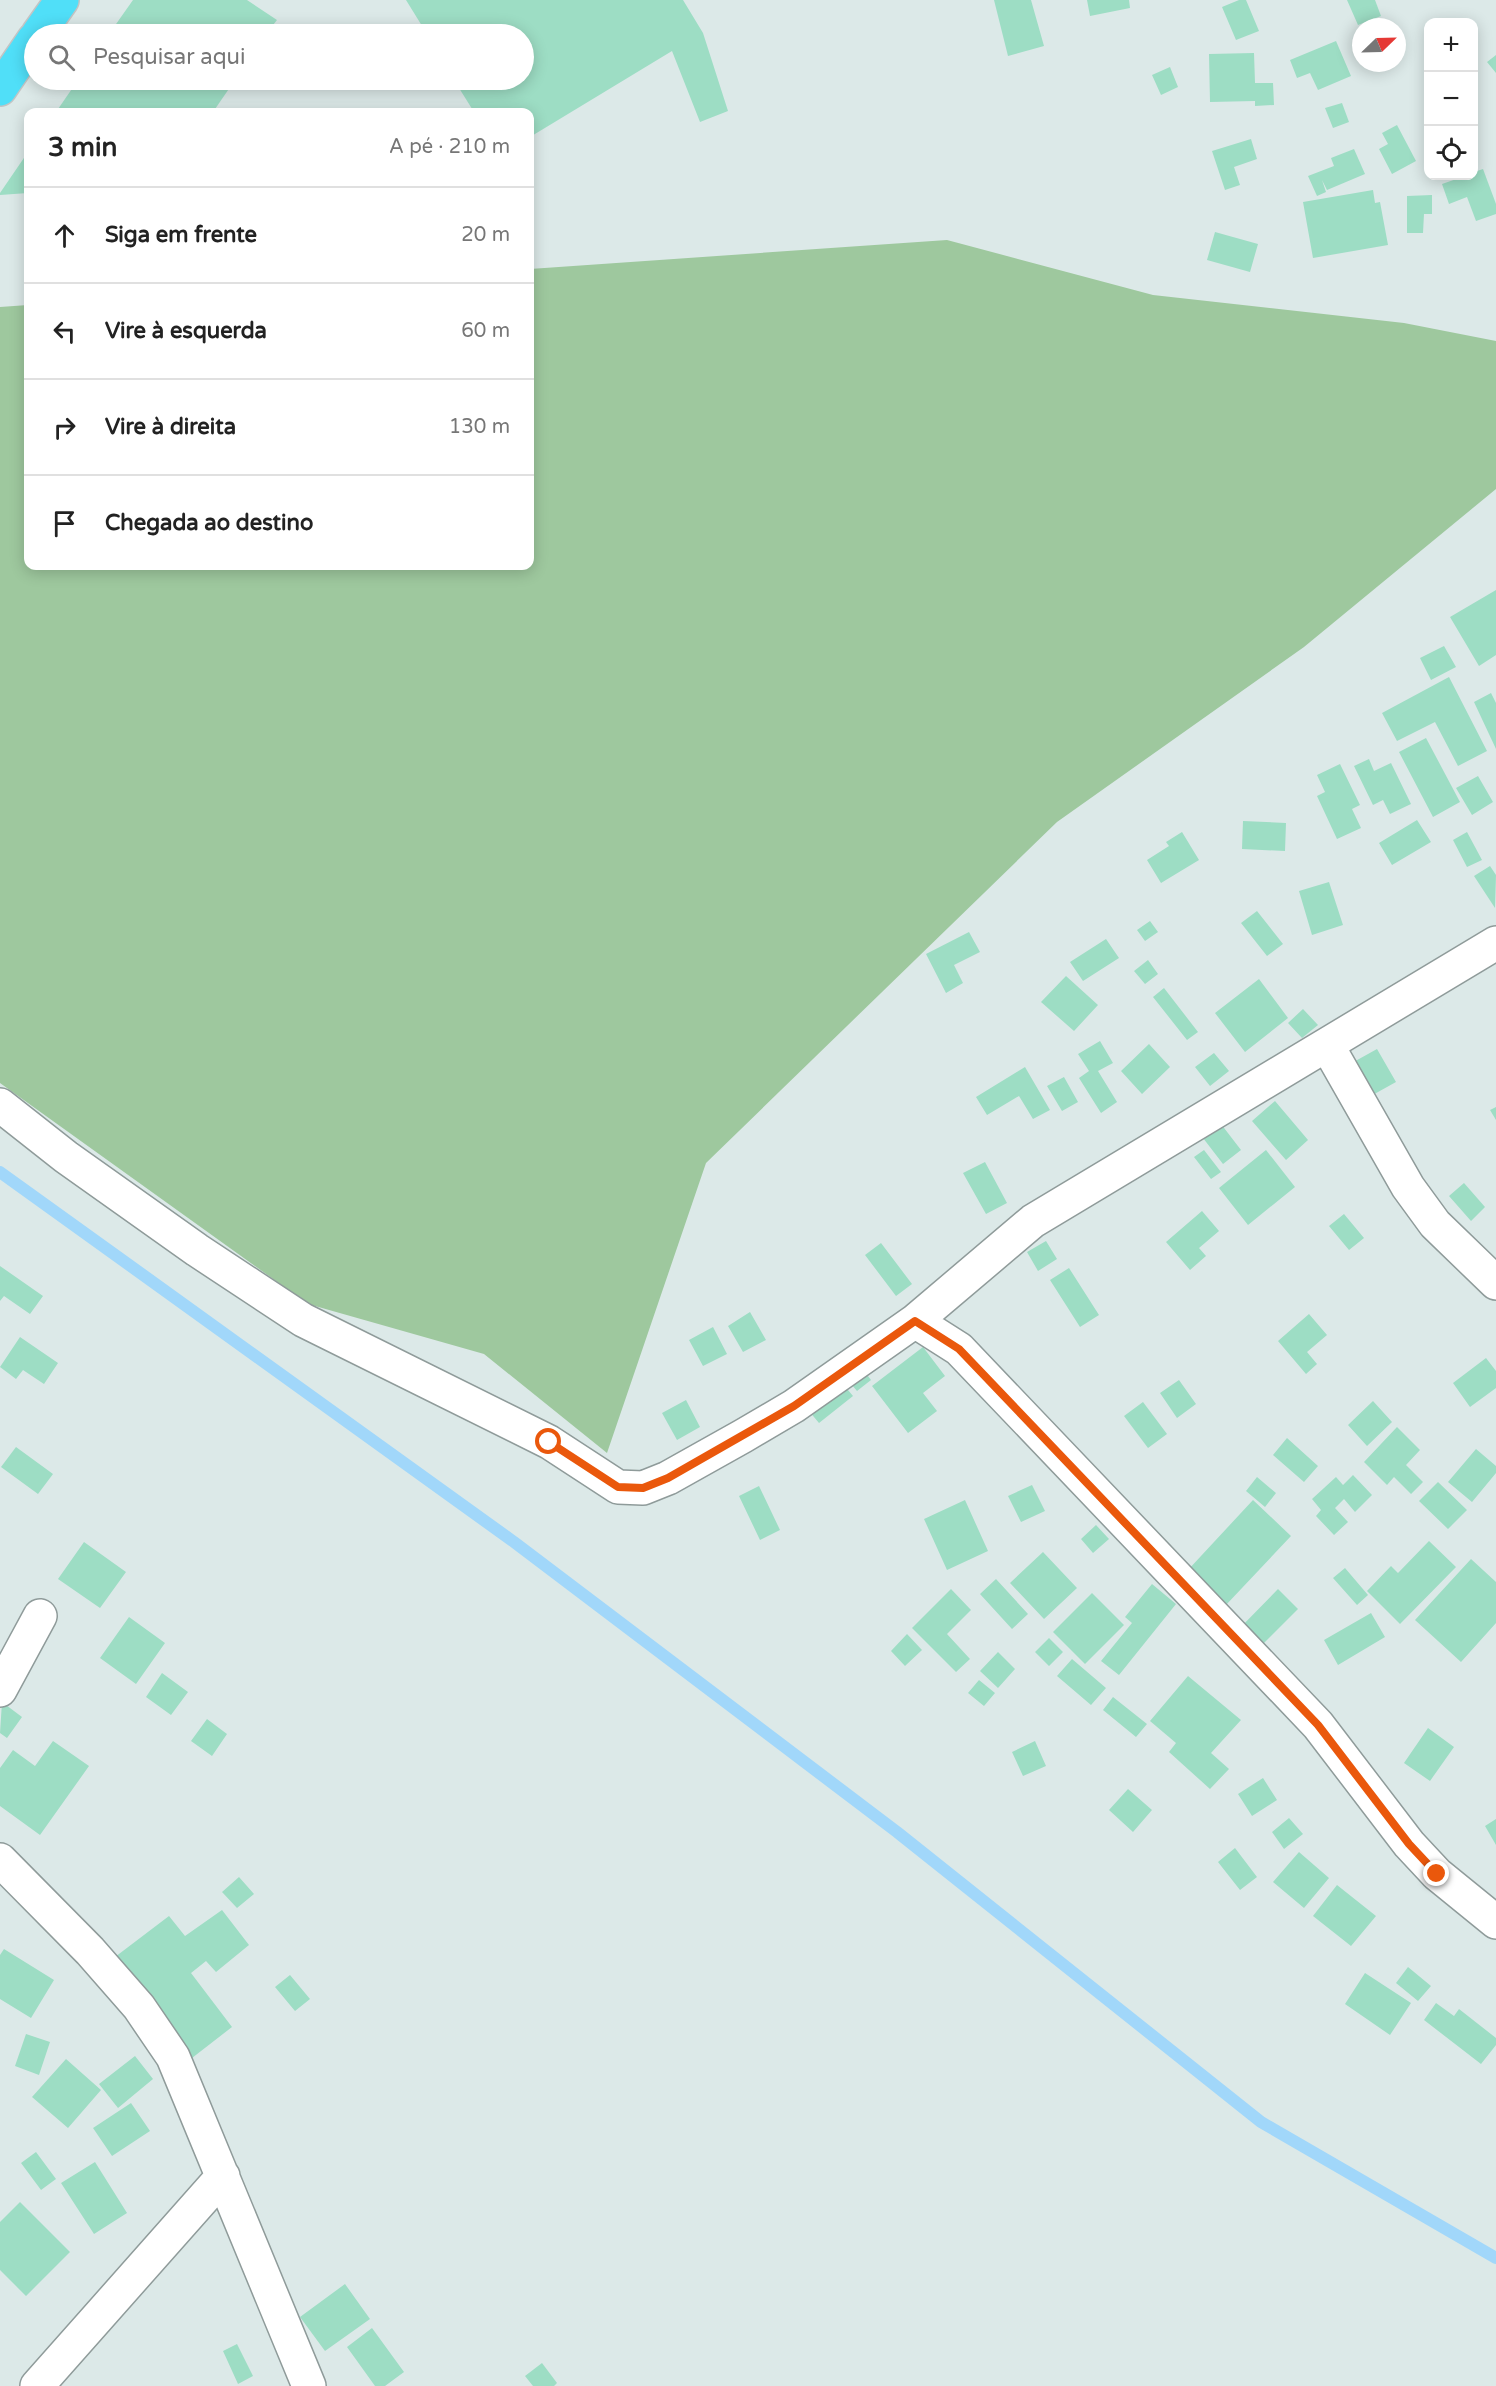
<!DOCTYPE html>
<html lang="pt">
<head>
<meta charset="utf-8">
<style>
	:root { --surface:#fff; --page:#f6f6f6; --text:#222; --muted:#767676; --line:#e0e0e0 }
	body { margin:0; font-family:"Varela Round",sans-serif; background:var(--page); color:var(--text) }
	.controls { position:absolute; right:18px; top:18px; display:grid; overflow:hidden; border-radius:12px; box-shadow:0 3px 15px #0003 }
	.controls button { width:54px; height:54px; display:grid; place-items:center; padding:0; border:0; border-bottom:2px solid var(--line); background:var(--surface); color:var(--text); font:30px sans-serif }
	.compass { position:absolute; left:1352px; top:18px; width:54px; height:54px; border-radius:50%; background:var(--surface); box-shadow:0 3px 15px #0003; rotate:67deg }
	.stop { position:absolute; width:18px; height:18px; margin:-14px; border:4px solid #ea580c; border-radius:50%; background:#fff }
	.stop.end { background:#ea580c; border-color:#fff; box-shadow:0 2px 6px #0008 }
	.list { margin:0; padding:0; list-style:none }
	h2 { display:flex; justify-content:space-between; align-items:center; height:78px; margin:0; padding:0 24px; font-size:26px }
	h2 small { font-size:20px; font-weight:400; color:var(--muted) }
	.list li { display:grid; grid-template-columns:39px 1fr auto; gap:18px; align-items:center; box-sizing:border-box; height:96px; padding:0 24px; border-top:2px solid var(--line) }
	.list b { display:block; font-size:22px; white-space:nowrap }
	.list em { font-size:20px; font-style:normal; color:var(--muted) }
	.icon { flex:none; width:33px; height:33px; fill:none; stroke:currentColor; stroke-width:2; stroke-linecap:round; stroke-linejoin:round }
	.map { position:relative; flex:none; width:1496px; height:2386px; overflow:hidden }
	.search { position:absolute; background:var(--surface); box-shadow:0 3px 15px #0003; left:24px; top:24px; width:510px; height:66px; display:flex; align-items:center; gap:15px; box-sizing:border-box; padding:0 21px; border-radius:33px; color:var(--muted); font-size:22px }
	.panel { position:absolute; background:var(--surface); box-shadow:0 3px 15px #0003; left:24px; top:108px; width:510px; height:462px; border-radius:12px }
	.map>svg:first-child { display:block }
</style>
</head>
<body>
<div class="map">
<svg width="1496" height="2386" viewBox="0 0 1496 2386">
	<rect width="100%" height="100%" fill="#dce9e8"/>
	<path fill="#9ec89e" d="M947,240L1153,295L1404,323L1496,341V489L1304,647L1057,822L706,1163L607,1453L484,1354L308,1304L0,1083V307L28,305V566H530V269Z"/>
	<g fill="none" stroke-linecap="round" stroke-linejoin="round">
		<path stroke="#a1d7fa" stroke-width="12" d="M0,1172L514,1542L897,1832L1261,2122L1496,2258"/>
	</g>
	<path fill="#9dddc4" d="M133,0H247L277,20L266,34H109Z
		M406,0H683L703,33L728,111L700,122L672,51L530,137V112H474L454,80H524V34H427Z
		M994,0H1031L1044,46L1008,56Z
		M1087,0H1129L1130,8L1090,16Z
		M1239,0H1246L1259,31L1236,40L1222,7Z
		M1347,0H1375L1381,16L1358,25Z
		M1336,41L1351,76L1318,90L1310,73L1297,78L1290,60Z
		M1254,53L1255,83H1273L1274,105L1255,106V101L1210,102L1209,54Z
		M1496,55V73L1487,62Z
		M1170,67L1178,87L1161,95L1152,75Z
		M78,80H235L213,112H56Z
		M1342,103L1349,122L1333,128L1325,108Z
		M1397,125L1416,161L1392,174L1379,149L1388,144L1382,133Z
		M1251,139L1257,159L1234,167L1240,185L1225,190L1212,151Z
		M1354,149L1365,174L1327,190L1322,180L1326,192L1317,196L1308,176L1334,166L1331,158Z
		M28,152V193L0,195V193Z
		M1483,169L1496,204V214L1476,221L1467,197L1449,204L1442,184L1465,176H1474V172Z
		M1373,190L1375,203L1380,202L1388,245L1313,258L1303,202Z
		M1432,195V214H1424L1423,233H1407V196Z
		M1215,232L1258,244L1250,272L1207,260Z
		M1496,590V655L1479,666L1450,617Z
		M1444,646L1456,667L1431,680L1420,658Z
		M1449,677L1487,751L1458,766L1435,722L1397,741L1382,713Z
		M1491,693L1496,703V749L1474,702Z
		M1426,738L1460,802L1433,817L1399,752Z
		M1369,759L1374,771L1391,763L1411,804L1390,814L1383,800L1373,805L1354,766Z
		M1340,764L1360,805L1352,809L1361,828L1337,839L1317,796L1325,792L1317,775Z
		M1478,776L1493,802L1472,815L1456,788Z
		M1417,820L1431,842L1392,865L1379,843Z
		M1243,821L1286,823L1285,851L1242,849Z
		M1182,832L1199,860L1161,883L1147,860L1169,846L1166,842Z
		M1467,832L1482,860L1467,867L1453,840Z
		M1490,866L1496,875L1495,908L1474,876Z
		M1329,882L1343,925L1312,935L1299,891Z
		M1257,911L1283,944L1267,956L1241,923Z
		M1150,921L1158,932L1145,941L1137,930Z
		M969,932L980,952L954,965L963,983L946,993L926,954Z
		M1106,939L1119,958L1083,981L1070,962Z
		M1148,960L1158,974L1145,984L1134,971Z
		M1066,976L1098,1005L1074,1031L1041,1002Z
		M1259,979L1288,1018L1245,1052L1215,1013Z
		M1164,988L1198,1032L1187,1040L1153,997Z
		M1303,1009L1318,1025L1302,1038L1288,1023Z
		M1100,1041L1113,1063L1098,1071L1117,1102L1101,1113L1079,1078L1089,1071L1078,1054Z
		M1149,1044L1170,1067L1142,1094L1121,1071Z
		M1377,1049L1396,1082L1369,1097L1350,1064Z
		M1214,1053L1229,1071L1210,1086L1195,1067Z
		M1025,1067L1050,1110L1033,1119L1019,1096L987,1115L976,1097Z
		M1064,1077L1078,1102L1062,1111L1047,1086Z
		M1275,1101L1308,1140L1286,1160L1252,1121Z
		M1496,1107V1120L1490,1110Z
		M1221,1124L1241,1150L1223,1164L1203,1138Z
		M1204,1150L1221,1172L1211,1179L1194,1157Z
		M1266,1150L1295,1187L1248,1225L1219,1188Z
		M985,1162L1007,1203L986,1214L963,1173Z
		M1464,1183L1485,1207L1471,1221L1449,1196Z
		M1202,1211L1219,1231L1199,1248L1206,1256L1190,1270L1166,1242Z
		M1344,1214L1364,1238L1349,1250L1329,1226Z
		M1046,1241L1057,1259L1038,1271L1027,1252Z
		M881,1243L912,1284L896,1296L865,1255Z
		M0,1266L43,1296L30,1314L4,1296L0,1301Z
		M1069,1268L1099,1315L1080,1327L1050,1280Z
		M750,1312L766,1340L743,1352L728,1326Z
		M1309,1314L1327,1335L1307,1352L1317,1364L1306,1374L1278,1341Z
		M713,1327L727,1354L703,1366L689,1340Z
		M20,1337L58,1363L44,1384L23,1370L16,1379L0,1367Z
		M923,1347L945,1376L923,1393L937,1411L908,1433L872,1386Z
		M1486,1358L1496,1371V1388L1470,1407L1453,1383Z
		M861,1367L871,1380L857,1391L846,1378Z
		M1179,1380L1196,1404L1177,1418L1160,1393Z
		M843,1384L853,1396L819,1423L809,1411Z
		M686,1400L700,1427L677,1440L662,1413Z
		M1373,1401L1392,1422L1367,1446L1348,1425Z
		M1143,1402L1167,1434L1148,1448L1124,1416Z
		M1397,1427L1420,1450L1406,1465L1423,1482L1411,1494L1394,1477L1387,1485L1364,1462Z
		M1287,1438L1318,1466L1304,1482L1273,1455Z
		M16,1447L53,1474L38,1494L1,1467Z
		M1476,1449L1496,1466V1473L1472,1502L1448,1482Z
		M1353,1475L1372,1495L1355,1512L1344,1499L1335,1508L1348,1522L1334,1535L1316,1516L1321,1510L1312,1499L1336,1477L1343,1485Z
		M1257,1477L1276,1493L1265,1507L1246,1491Z
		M1438,1482L1467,1510L1448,1529L1419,1501Z
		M1032,1485L1045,1511L1021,1522L1008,1496Z
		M759,1486L780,1530L760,1540L739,1496Z
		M965,1500L988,1551L947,1570L924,1519Z
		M1253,1500L1291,1536L1225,1606L1188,1570Z
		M1096,1525L1109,1539L1093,1553L1081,1539Z
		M1429,1541L1456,1567L1400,1624L1367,1591L1391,1566L1398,1573Z
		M84,1542L126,1572L100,1608L58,1579Z
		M1043,1552L1077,1588L1044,1619L1010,1583Z
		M1471,1559L1496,1582V1623L1461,1662L1415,1620Z
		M1345,1568L1368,1595L1357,1605L1333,1578Z
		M996,1579L1028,1614L1012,1629L980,1594Z
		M1152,1584L1176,1604L1119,1675L1101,1661L1132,1623L1125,1617Z
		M951,1589L971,1610L947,1634L970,1659L956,1672L912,1628Z
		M1278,1589L1298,1609L1256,1651L1236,1632Z
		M1092,1593L1124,1625L1085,1664L1053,1632Z
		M1371,1613L1385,1637L1338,1665L1324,1640Z
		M129,1617L165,1643L136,1684L100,1658Z
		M907,1634L922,1650L905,1666L891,1651Z
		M1049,1638L1063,1652L1049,1666L1035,1652Z
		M998,1652L1015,1669L998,1688L980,1671Z
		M1072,1659L1106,1688L1091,1705L1057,1676Z
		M162,1673L188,1692L171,1715L146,1697Z
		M1188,1676L1241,1720L1211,1753L1229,1769L1210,1789L1169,1752L1176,1743L1150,1721Z
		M979,1680L995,1693L984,1706L968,1693Z
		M1113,1697L1147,1724L1136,1737L1103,1710Z
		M2,1702L22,1717L7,1738L0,1733Z
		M207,1719L227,1734L212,1756L191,1741Z
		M1428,1728L1454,1747L1430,1781L1404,1763Z
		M53,1741L89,1766L40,1835L0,1806V1768L13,1750L35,1766Z
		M1035,1741L1046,1766L1023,1776L1012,1752Z
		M1263,1778L1277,1800L1252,1816L1238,1794Z
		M1128,1789L1152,1810L1133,1832L1109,1810Z
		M1289,1818L1303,1834L1284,1849L1272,1832Z
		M1496,1819V1845L1485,1826Z
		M1235,1848L1257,1877L1240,1890L1218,1862Z
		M1299,1852L1329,1878L1304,1908L1273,1882Z
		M239,1877L254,1894L237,1908L222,1892Z
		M1337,1885L1376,1916L1351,1946L1313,1916Z
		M222,1910L249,1945L216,1972L206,1961L191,1973L232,2027L192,2058L115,1957L169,1916L185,1936Z
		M4,1949L54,1980L31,2018L0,1999V1955Z
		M1408,1967L1431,1986L1418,2001L1396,1983Z
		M1365,1973L1411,2003L1390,2035L1345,2004Z
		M290,1975L310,1999L295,2011L275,1987Z
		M1436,2003L1454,2016L1459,2009L1496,2038V2045L1481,2064L1424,2020Z
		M26,2034L50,2042L39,2075L15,2066Z
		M135,2056L153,2079L118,2108L99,2084Z
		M66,2059L101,2090L68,2128L32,2097Z
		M131,2103L150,2131L112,2156L93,2128Z
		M36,2152L56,2179L41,2190L21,2163Z
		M95,2162L127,2213L94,2234L61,2183Z
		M20,2202L70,2252L26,2296L0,2270V2222Z
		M345,2284L370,2319L325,2351L300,2317Z
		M372,2328L404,2372L385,2386H375L347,2347Z
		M237,2344L253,2376L238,2384L223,2351Z
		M542,2363L557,2383L554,2386H533L525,2376Z"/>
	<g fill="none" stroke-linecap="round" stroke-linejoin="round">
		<g stroke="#8f9b9a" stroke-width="36">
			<path id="minor" d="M1496,943L1033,1221L915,1321L959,1349L1318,1725L1409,1844L1437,1874L1496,1922
				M1327,1045L1408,1187L1435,1224L1496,1283
				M0,1105L66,1157L197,1250L303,1320L549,1442L618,1487L643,1488L668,1478L743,1436L794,1406L915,1321
				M0,1690L40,1616
				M0,1860L90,1951L139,2007L173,2057L309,2386
				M37,2386L223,2176"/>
		</g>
		<g stroke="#c3c4c4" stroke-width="36">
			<path id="trunk" d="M38,34L62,0
				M0,89L34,39"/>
		</g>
		<use href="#minor" stroke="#fff" stroke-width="33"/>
		<use href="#trunk" stroke="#50dff8" stroke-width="33"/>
	</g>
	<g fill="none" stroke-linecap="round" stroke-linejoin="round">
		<path stroke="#ea580c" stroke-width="8" d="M549,1442L618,1487L643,1488L668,1478L794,1406L915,1321L959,1349L1318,1725L1409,1844L1437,1874"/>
	</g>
</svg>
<div class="controls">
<button>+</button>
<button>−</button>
<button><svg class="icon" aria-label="locate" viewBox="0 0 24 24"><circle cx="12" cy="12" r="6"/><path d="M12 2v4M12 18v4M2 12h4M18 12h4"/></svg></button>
</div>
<svg class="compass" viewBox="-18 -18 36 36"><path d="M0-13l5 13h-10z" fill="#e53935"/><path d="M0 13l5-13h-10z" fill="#767676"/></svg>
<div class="stop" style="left:549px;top:1442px"></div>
<div class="stop end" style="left:1437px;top:1874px"></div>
<div class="search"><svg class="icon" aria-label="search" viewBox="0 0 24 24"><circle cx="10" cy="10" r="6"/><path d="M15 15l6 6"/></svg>Pesquisar aqui</div>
<section class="panel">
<h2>3 min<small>A pé · 210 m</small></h2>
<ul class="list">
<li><svg class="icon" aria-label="ahead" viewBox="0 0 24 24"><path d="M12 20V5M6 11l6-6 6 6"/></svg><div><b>Siga em frente</b></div><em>20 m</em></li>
<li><svg class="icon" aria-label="left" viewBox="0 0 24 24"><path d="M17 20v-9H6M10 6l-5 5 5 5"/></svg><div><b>Vire à esquerda</b></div><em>60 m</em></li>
<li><svg class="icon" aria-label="right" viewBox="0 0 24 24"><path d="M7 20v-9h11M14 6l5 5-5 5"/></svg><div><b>Vire à direita</b></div><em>130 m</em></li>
<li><svg class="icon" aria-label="arrive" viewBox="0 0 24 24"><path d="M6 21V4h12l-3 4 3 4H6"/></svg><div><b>Chegada ao destino</b></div></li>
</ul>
</section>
</div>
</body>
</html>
